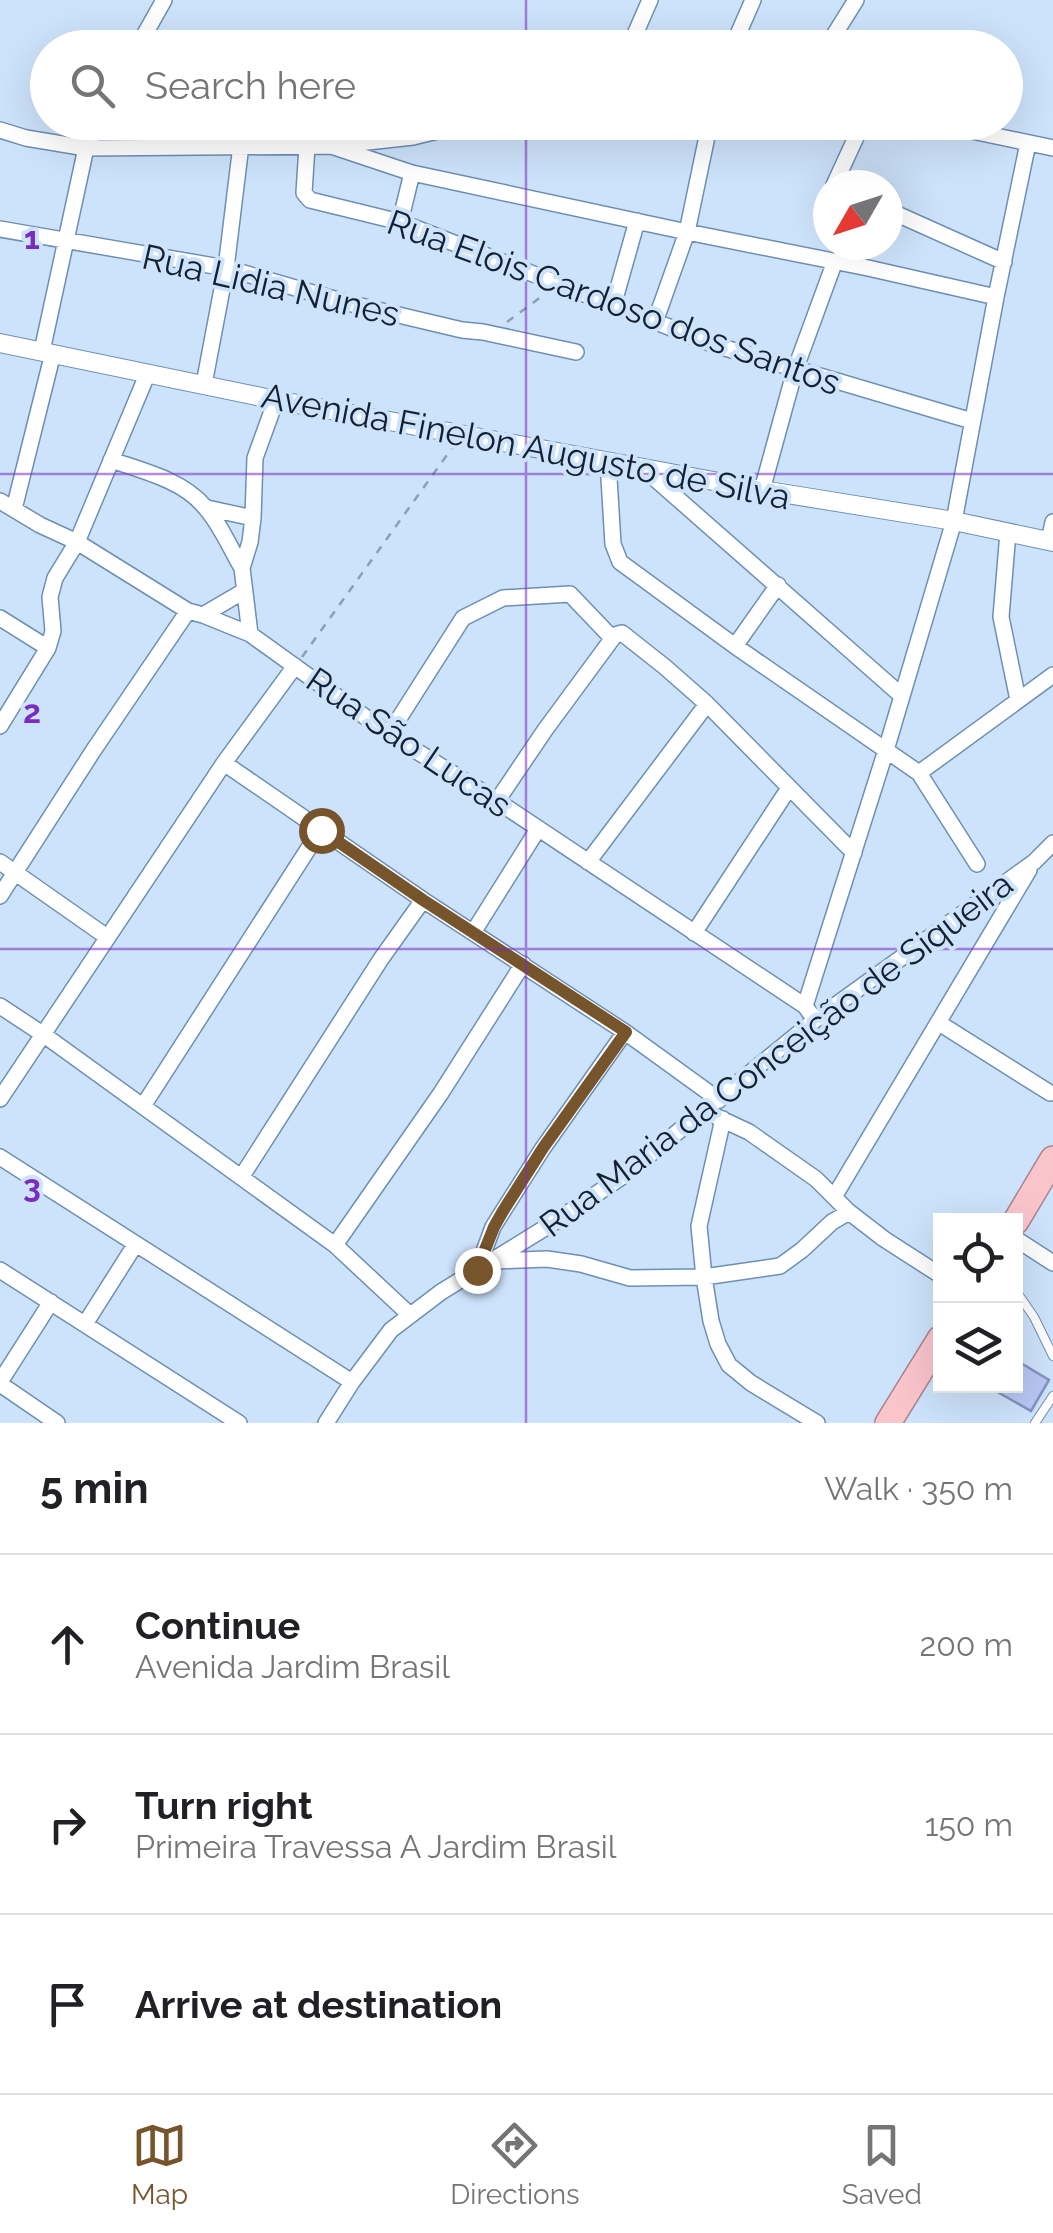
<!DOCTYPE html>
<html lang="en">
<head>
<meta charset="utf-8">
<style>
	:root { --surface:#fff; --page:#f6f6f6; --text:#202124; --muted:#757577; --line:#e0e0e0; --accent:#77552c }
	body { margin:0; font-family:Raleway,sans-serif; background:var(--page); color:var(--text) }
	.controls { position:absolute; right:30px; bottom:30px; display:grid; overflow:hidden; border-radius:0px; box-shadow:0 10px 40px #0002 }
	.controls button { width:90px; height:90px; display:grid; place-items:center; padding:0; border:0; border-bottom:2px solid var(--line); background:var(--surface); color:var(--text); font:50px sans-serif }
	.compass { position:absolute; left:813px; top:170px; width:90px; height:90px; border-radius:50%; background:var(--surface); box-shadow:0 10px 40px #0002; rotate:231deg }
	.stop { position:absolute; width:30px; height:30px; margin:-22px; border:8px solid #77552c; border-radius:50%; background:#fff }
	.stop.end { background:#77552c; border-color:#fff; box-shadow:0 2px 10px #0008 }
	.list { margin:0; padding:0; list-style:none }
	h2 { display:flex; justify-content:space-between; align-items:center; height:130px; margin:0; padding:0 40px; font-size:42px }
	h2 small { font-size:32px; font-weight:400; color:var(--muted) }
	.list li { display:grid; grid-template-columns:65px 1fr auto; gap:30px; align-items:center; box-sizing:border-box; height:180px; padding:0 40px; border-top:2px solid var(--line) }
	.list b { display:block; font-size:38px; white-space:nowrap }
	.list p { margin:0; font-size:32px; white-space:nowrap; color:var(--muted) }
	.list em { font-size:32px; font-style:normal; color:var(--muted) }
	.icon { flex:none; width:55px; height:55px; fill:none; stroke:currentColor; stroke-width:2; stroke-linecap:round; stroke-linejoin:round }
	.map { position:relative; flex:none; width:1053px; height:1423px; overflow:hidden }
	.search { position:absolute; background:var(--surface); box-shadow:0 10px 40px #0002; left:30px; right:30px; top:30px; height:110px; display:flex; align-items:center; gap:25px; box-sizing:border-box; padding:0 35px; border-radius:55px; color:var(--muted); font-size:38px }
	.sheet { height:670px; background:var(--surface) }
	nav { display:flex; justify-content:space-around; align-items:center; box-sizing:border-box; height:140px; border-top:2px solid var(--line); background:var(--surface); font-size:28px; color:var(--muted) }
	nav a { display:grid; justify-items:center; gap:5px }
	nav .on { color:var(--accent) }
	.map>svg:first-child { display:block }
</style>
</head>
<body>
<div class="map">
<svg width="1053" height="1423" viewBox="0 0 1053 1423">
	<rect width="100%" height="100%" fill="#cde3fb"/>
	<path fill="#b7c6f4" stroke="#8492be" stroke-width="2.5" d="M1016,1360L1049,1380L1031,1411L987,1386H1016Z"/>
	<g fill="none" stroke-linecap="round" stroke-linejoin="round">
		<g stroke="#6d8fb4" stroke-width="10">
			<path id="service" d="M1016,1291L1034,1317L1053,1356
				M1035,1423L1053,1396"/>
		</g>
		<g stroke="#6d8fb4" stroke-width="18">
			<path id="minor" d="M137,48L164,0
				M629,48L650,0
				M732,48L753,0
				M826,48L856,0
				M929,122L1053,148
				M0,130L26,138L86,148L331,146L413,137L474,122
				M307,146L304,193L310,200L400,222L715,345L972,421
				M331,146L412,173L687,232L868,268L996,297
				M834,185L863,122
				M888,210L1004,262
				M400,222L412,173
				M0,229L226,268L348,303L462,330L483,332L576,352
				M613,306L637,221
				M655,322L687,232L710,122
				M42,351L86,148L98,122
				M204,384L226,268L241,145
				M111,460C143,471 182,480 204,506C220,523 230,548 242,568
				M608,462L613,544L620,562L735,646L919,773L977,864
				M644,469L902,696
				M762,490L795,370L835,261
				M0,501L40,525L77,542L188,611L203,615L250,634L389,734L497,801L805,1006L815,1020
				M207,508L253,518
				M14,509L53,353
				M1008,532L1001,617L1018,700
				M1049,541L1053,522
				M203,615L244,591
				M0,618L48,648
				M250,634L242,568L250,542L253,518L255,458L276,400
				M735,646L778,585
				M0,726L48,648L53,631L50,597L55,578L77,542L147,375
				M389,734L463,618L503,598L570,594L612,638
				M224,763L423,900L625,1032L719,1100
				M919,773L1053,675
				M497,801L545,730L615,635L622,633L665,667L707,704L854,853
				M0,862L107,937
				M588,862L707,704
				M0,896L93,751L188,611
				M474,931L538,829
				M694,933L789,788
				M0,1006L44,1035L335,1245L410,1315
				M805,1006L886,750L954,521L996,297L1028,143
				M939,1023L1050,1093
				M0,1099L224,763L295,666
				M143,1106L321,829
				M717,1117L749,1132L816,1179L849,1212L884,1239L940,1275
				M723,1119L699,1226L704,1277L711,1321L718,1344L729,1365L751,1383L817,1423
				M0,1157L352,1382
				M242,1176L381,959L423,900
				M834,1197L1029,870
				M1016,1239L1053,1263
				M335,1245L441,1093L523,964
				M495,1261L547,1259L581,1264L630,1278L704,1277L780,1266L802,1250L832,1222L849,1212
				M0,1270L239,1423
				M477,1270L493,1227L503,1211L543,1148L625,1032
				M85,1324L135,1245
				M0,1382L51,1302
				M0,1384L57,1423
				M326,1423L352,1382L391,1330L441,1292L553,1223L626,1174L815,1020L1034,862L1053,843"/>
		</g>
		<g stroke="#6d8fb4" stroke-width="20">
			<path id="tertiary" d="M0,343L276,400L762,490L954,521L1053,542"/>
		</g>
		<g stroke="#a8828c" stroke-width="28">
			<path id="trunk" d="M1016,1221L1053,1159
				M888,1423L940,1339"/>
		</g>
		<path stroke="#8c9fb4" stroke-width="2.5" stroke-dasharray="8 8" stroke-linecap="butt" d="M507,322L545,294
			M302,657L452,448"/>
		<use href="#service" stroke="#fff" stroke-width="8"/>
		<use href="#minor" stroke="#fff" stroke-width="15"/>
		<use href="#tertiary" stroke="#fff" stroke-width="18"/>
		<use href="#trunk" stroke="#fac4cb" stroke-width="25"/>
	</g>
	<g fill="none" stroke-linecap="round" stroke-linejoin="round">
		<path stroke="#77552c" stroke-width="12" d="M321,830L423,900L626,1032L543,1148L503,1211L494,1227L477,1270"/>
	</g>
	<path fill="none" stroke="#7b2cbf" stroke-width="2.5" stroke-opacity="0.55" d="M526,0V48M526,122V1423M0,474H1053M0,949H1053"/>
	<g text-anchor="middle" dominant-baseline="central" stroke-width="8" stroke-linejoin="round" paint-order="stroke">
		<g font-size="35" fill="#132130" stroke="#cde3fb">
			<text transform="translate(271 285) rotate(13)">Rua Lidia Nunes</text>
			<text transform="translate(614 302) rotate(20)">Rua Elois Cardoso dos Santos</text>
			<text transform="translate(526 446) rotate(11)">Avenida Finelon Augusto de Silva</text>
			<text transform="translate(409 742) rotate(34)">Rua São Lucas</text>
			<text transform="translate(776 1054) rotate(-37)">Rua Maria da Conceição de Siqueira</text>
		</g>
	</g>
	<g font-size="32" text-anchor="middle" font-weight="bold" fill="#7b2cbf" stroke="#cde3fb" stroke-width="8" stroke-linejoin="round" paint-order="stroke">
		<text x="32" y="249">1</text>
		<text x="32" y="723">2</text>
		<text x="32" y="1197">3</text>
	</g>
</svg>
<div class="controls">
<button><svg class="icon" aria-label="locate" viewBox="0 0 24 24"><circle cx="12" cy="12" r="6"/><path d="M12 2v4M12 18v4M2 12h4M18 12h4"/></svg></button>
<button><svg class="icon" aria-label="layers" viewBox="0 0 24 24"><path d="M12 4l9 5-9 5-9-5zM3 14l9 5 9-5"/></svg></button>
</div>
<svg class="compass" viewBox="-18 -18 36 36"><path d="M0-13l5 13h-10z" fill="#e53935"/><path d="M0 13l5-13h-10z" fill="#757577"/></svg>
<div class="stop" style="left:321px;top:830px"></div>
<div class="stop end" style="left:477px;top:1270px"></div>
<div class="search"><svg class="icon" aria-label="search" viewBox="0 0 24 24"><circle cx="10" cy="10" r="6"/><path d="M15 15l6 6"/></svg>Search here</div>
</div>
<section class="sheet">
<h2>5 min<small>Walk · 350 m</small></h2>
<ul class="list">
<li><svg class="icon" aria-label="ahead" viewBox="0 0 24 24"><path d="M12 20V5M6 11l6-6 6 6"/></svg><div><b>Continue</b><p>Avenida Jardim Brasil</p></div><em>200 m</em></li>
<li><svg class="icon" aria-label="right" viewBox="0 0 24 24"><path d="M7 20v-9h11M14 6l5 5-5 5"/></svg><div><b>Turn right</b><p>Primeira Travessa A Jardim Brasil</p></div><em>150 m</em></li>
<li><svg class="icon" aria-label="arrive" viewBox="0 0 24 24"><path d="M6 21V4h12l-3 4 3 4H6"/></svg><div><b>Arrive at destination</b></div></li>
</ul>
</section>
<nav>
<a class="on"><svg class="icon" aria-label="map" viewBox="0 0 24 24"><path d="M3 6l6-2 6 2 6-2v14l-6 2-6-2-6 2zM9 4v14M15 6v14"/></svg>Map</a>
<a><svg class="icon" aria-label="directions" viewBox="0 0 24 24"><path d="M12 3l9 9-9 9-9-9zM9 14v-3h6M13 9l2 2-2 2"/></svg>Directions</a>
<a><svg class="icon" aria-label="saved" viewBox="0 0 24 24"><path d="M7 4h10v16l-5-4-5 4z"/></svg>Saved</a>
</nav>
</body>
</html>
